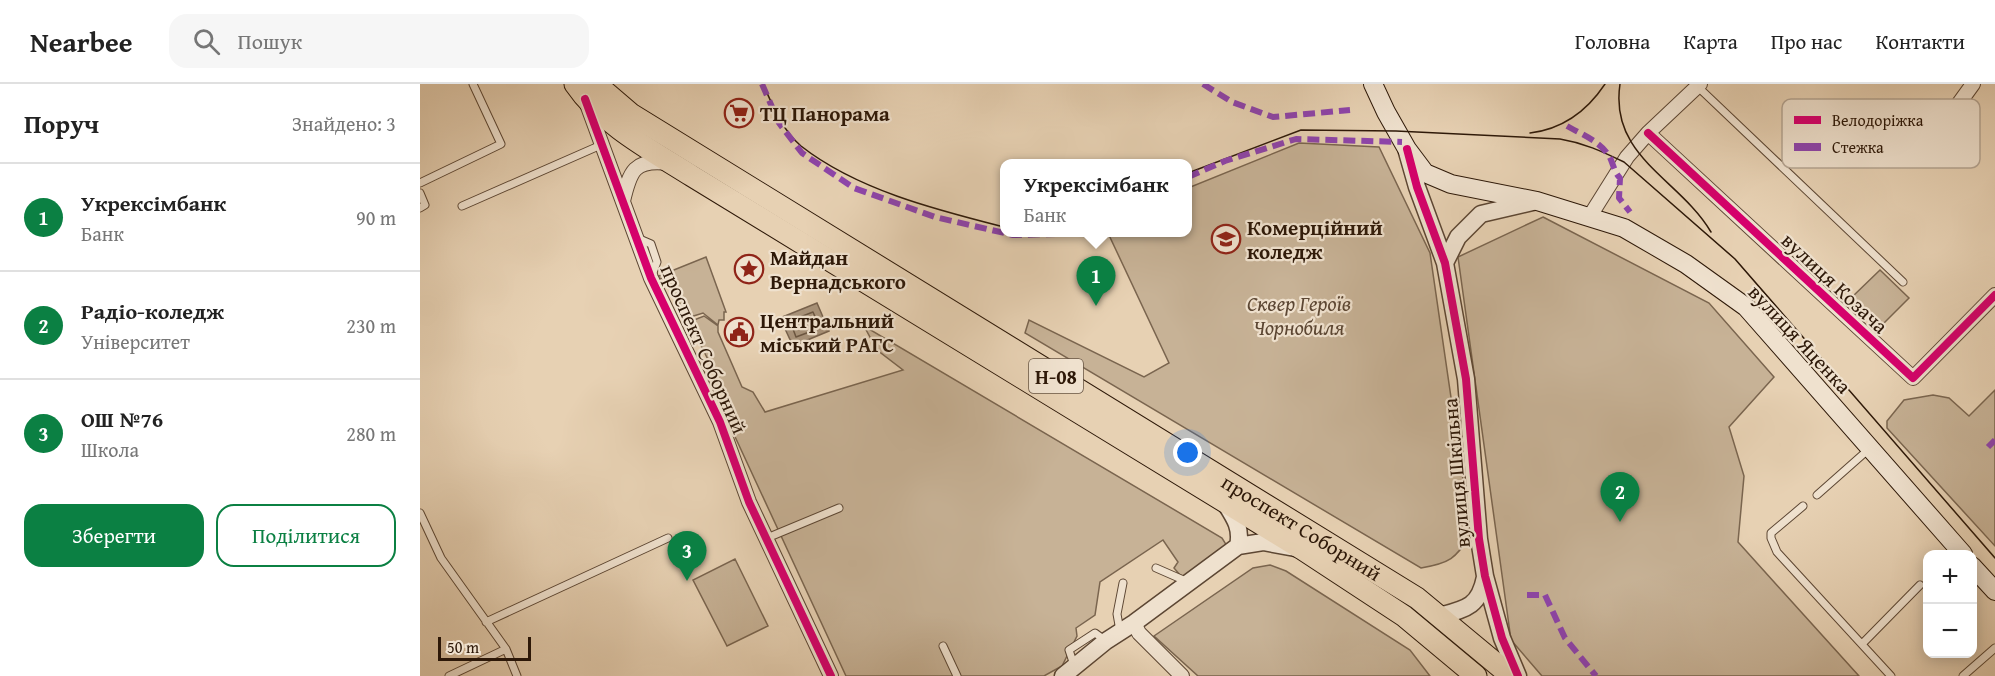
<!DOCTYPE html>
<html lang="uk">
<head>
<meta charset="utf-8">
<style>
	:root { --surface:#fff; --page:#f6f6f6; --text:#222; --muted:#767676; --line:#e0e0e0; --accent:#0b8043 }
	body { margin:0; font-family:"Gentium Book Plus",serif; background:var(--page); color:var(--text) }
	.controls { position:absolute; right:18px; bottom:18px; display:grid; overflow:hidden; border-radius:12px; box-shadow:0 3px 15px #0003 }
	.controls button { width:54px; height:54px; display:grid; place-items:center; padding:0; border:0; border-bottom:2px solid var(--line); background:var(--surface); color:var(--text); font:30px sans-serif }
	.scale { position:absolute; left:18px; bottom:15px; width:93px; box-sizing:border-box; padding-left:6px; border:3px solid #2d1808; border-top:0; font-size:16px; line-height:21px; white-space:nowrap; color:#2d1808; -webkit-text-stroke:4px #efe1ce; paint-order:stroke }
	.you { position:absolute; left:768px; top:369px; width:21px; height:21px; margin:-15px; border:4px solid #fff; border-radius:50%; background:#1a73e8; box-shadow:0 0 0 9px #1a73e833 }
	.badge { display:grid; place-items:center; width:39px; height:39px; border-radius:50%; background:var(--accent); color:#fff; font-size:20px; font-weight:700 }
	.pin { position:absolute; translate:-50% -50px; filter:drop-shadow(0 2px 3px #0008) }
	.pin::after { content:''; position:absolute; top:32px; width:21px; height:18px; background:inherit; clip-path:polygon(0 0,100% 0,50% 100%) }
	.popup { position:absolute; left:580px; top:75px; width:192px; height:78px; box-sizing:border-box; display:grid; place-content:center; border-radius:12px; background:var(--surface); filter:drop-shadow(0 2px 4px #0005); font-size:20px; white-space:nowrap; color:var(--muted) }
	.popup b { font-size:22px; color:var(--text) }
	.popup::after { content:''; position:absolute; left:50%; top:100%; margin-left:-12px; border:12px solid transparent; border-top-color:var(--surface) }
	.list { margin:0; padding:0; list-style:none }
	h2 { display:flex; justify-content:space-between; align-items:center; height:78px; margin:0; padding:0 24px; font-size:26px }
	h2 small { font-size:20px; font-weight:400; color:var(--muted) }
	.list li { display:grid; grid-template-columns:39px 1fr auto; gap:18px; align-items:center; box-sizing:border-box; height:108px; padding:0 24px; border-top:2px solid var(--line) }
	.list b { display:block; font-size:22px; white-space:nowrap }
	.list p { margin:0; font-size:20px; white-space:nowrap; color:var(--muted) }
	.list em { font-size:20px; font-style:normal; color:var(--muted) }
	.actions { display:flex; gap:12px; padding:18px 24px }
	.actions a { flex:1; padding:14px 0; border:2px solid var(--accent); border-radius:18px; text-align:center; font-size:21px; color:var(--accent) }
	.actions .main { background:var(--accent); color:#fff }
	.icon { flex:none; width:33px; height:33px; fill:none; stroke:currentColor; stroke-width:2; stroke-linecap:round; stroke-linejoin:round }
	.map { position:relative; flex:none; width:1575px; height:592px; overflow:hidden }
	header { display:flex; align-items:center; gap:36px; box-sizing:border-box; height:84px; padding:0 30px; background:var(--surface); border-bottom:2px solid var(--line) }
	header strong { font-size:28px }
	nav { display:flex; gap:33px; margin-inline-start:auto; font-size:21px }
	.search { width:420px; height:54px; background:var(--page); display:flex; align-items:center; gap:15px; box-sizing:border-box; padding:0 21px; border-radius:18px; color:var(--muted); font-size:22px }
	main { display:flex }
	aside { flex:1; background:var(--surface) }
	.map>svg:first-child { display:block }
</style>
</head>
<body>
<header>
<strong>Nearbee</strong>
<div class="search"><svg class="icon" aria-label="search" viewBox="0 0 24 24"><circle cx="10" cy="10" r="6"/><path d="M15 15l6 6"/></svg>Пошук</div>
<nav><a>Головна</a><a>Карта</a><a>Про нас</a><a>Контакти</a></nav>
</header>
<main>
<aside>
<h2>Поруч<small>Знайдено: 3</small></h2>
<ul class="list">
<li><span class="badge">1</span><div><b>Укрексімбанк</b><p>Банк</p></div><em>90 m</em></li>
<li><span class="badge">2</span><div><b>Радіо-коледж</b><p>Університет</p></div><em>230 m</em></li>
<li><span class="badge">3</span><div><b>ОШ №76</b><p>Школа</p></div><em>280 m</em></li>
</ul>
<div class="actions"><a class="main">Зберегти</a><a>Поділитися</a></div>
</aside>
<div class="map">
<svg width="1575" height="592" viewBox="0 0 1575 592">
	<rect width="100%" height="100%" fill="#e7d1b3"/>
	<filter id="stains"><feTurbulence type="fractalNoise" baseFrequency=".00333" numOctaves="4"/><feColorMatrix values="0 0 0 0 .2 0 0 0 0 .09 0 0 0 0 .02 0 0 0 .5 -.17"/></filter>
	<radialGradient id="worn" r=".72"><stop offset=".6" stop-color="#630" stop-opacity="0"/><stop offset="1" stop-color="#630" stop-opacity=".3"/></radialGradient>
	<path fill="#c7b296" stroke="#7a654f" stroke-width="1.5" d="M879,59L959,63L1010,169L1051,451C1035,475 1030,479 1001,484L605,249L609,236L724,293L749,279L688,149L768,148V104Z
		M1123,133L1289,219L1354,293L1309,343L1324,392L1318,458L1439,592H1122L1091,556L1038,173Z
		M286,173L306,228H304V236H299L298,241L283,229L267,234L247,195L234,194Z
		M1460,186L1489,214L1460,243L1431,214Z
		M284,232L298,242V248L322,303L333,308L345,328L483,286L457,266L444,242L802,454L807,462L765,493L760,491L754,484L758,478L743,456L680,498L675,531L656,544L657,552L642,582L624,592H426L311,344L308,336L313,325L269,238Z
		M1575,306V462L1467,344V337L1484,316L1513,311L1529,314L1549,332Z
		M315,475L348,542L307,562L273,496Z
		M850,481L866,487L990,566L1010,592H778L734,552L833,484Z"/>
	<path fill="#a89279" stroke="#77614c" stroke-width="1.5" d="M397,219L409,247L373,262L360,234Z"/>
	<g fill="none" stroke-linecap="round" stroke-linejoin="round">
		<path stroke="#6a5540" stroke-width="1.5" d="M393,228L400,244L376,253L370,237Z"/>
		<g stroke="#5c4633" stroke-width="9">
			<path id="service" d="M1277,2L1483,198
				M0,99L81,60L53,0
				M0,109L5,121L0,124
				M42,122L181,61
				M217,154L231,160L237,178L232,191
				M1397,411L1449,365
				M1383,422L1351,449V454L1357,468L1471,592
				M0,429L21,474L86,565L97,592
				M347,454L419,424
				M736,484L768,498
				M66,538L248,454
				M700,547L697,530L703,499
				M1442,560L1500,501
				M523,562L537,592
				M654,581L649,566L675,549L686,557
				M29,592L86,565
				M1543,592L1575,564"/>
		</g>
		<g stroke="#5c4633" stroke-width="16">
			<path id="minor" d="M167,20L231,194L300,338L329,418L411,592
				M1532,29L1553,0
				M1228,49L1493,294L1575,211
				M203,117C210,87 214,75 248,79
				M1170,132L1207,73L1228,49L1280,0
				M714,539L719,549L762,592"/>
		</g>
		<g stroke="#5c4633" stroke-width="19">
			<path id="tertiary" d="M987,68L997,103L1025,179L1046,295L1059,455L1065,492L1082,554L1098,592
				M1025,179L1038,153L1061,130L1117,117
				M805,419C814,433 822,444 818,462
				M1019,532C1046,525 1059,523 1065,493
				M643,592L686,557L714,539L818,462L843,458L875,464"/>
		</g>
		<g stroke="#2d1808" stroke-width="20">
			<path id="secondary" d="M953,0L966,28L987,65L1005,89L1031,100L1117,117L1204,144L1266,180L1326,223L1543,470
				M1552,482L1575,507"/>
		</g>
		<g stroke="#2d1808" stroke-width="23">
			<g id="primary">
				<path d="M155,0C183,41 231,66 272,92L882,465L984,532L1056,592"/>
				<path id="s1" d="M176,0L211,30L997,514L1091,592"/>
			</g>
		</g>
		<use href="#service" stroke="#efe1ce" stroke-width="7"/>
		<use href="#minor" stroke="#efe1ce" stroke-width="14"/>
		<use href="#tertiary" stroke="#efe1ce" stroke-width="16"/>
		<use href="#secondary" stroke="#efe1ce" stroke-width="18"/>
		<use href="#primary" stroke="#e7d1b3" stroke-width="21"/>
		<path stroke="#2d1808" stroke-width="1.5" d="M343,0C353,22 362,46 381,62C437,106 517,126 584,143
			M1200,0C1189,73 1260,95 1291,148
			M1110,49C1143,45 1167,27 1185,0
			M768,89L881,46L976,47L1140,55C1164,59 1181,67 1204,78L1315,175L1575,474"/>
		<path stroke="#8e44ad" stroke-width="6" stroke-dasharray="12 6" stroke-linecap="butt" d="M342,0L359,39L382,69L434,104L515,133L593,151L636,150L640,148
			M783,0L812,18L853,33L930,26
			M1147,42C1161,50 1177,56 1187,69C1193,76 1193,87 1200,94L1199,114L1210,128
			M768,93L805,77L876,55L982,58
			M1568,363L1575,356
			M1107,511H1125L1145,554L1176,592"/>
		<g stroke="#efe1ce" stroke-width="11">
			<path id="cycleway" d="M165,15L231,194L300,338L329,418L411,592
				M1228,49L1493,294L1575,211
				M987,65L997,103L1025,179L1046,295L1059,455L1065,492L1082,554L1098,592"/>
		</g>
		<use href="#cycleway" stroke="#d6006c" stroke-width="8"/>
	</g>
	<defs>
		<g id="supermarket-ring" transform="scale(1.5)"><circle r="9.5" fill="#efe1ce" stroke="#8f2418" stroke-width="1.5"/><path d="M-6-5.5h2.5l.6 2H6L4.5 2H-2.5L-4.4-4H-6ZM-1.5 3.2a1.3 1.3 0 1 0 .1 0ZM3 3.2a1.3 1.3 0 1 0 .1 0Z" fill="#8f2418"/></g>
		<g id="university-ring" transform="scale(1.5)"><circle r="9.5" fill="#efe1ce" stroke="#8f2418" stroke-width="1.5"/><path d="M0-5L7-2L0 1L-7-2ZM-4 1L0 2.5L4 1V4Q0 6-4 4Z" fill="#8f2418"/></g>
		<g id="sight-ring" transform="scale(1.5)"><circle r="9.5" fill="#efe1ce" stroke="#8f2418" stroke-width="1.5"/><path d="M0-6L1.8-2.2L6-1.7L2.9 1.2L3.7 5.4L0 3.3L-3.7 5.4L-2.9 1.2L-6-1.7L-1.8-2.2Z" fill="#8f2418"/></g>
		<g id="civic-ring" transform="scale(1.5)"><circle r="9.5" fill="#efe1ce" stroke="#8f2418" stroke-width="1.5"/><path d="M-.6-6.5H3V-4.5H.6V-3L4-1V1h2V6H-6V1h2V-1L-.6-3ZM-1.2 2.5V6h2.4V2.5Z" fill="#8f2418"/></g>
	</defs>
	<g fill-rule="evenodd">
		<use href="#supermarket-ring" x="319" y="29"/>
		<use href="#university-ring" x="806" y="155"/>
		<use href="#sight-ring" x="329" y="185"/>
		<use href="#civic-ring" x="319" y="248"/>
	</g>
	<g text-anchor="middle" dominant-baseline="central" stroke-width="4.5" stroke-linejoin="round" paint-order="stroke">
		<rect fill="#efe1ce" stroke="#675443" stroke-width="1.5" x="609" y="275" width="54" height="34" rx="4.5"/>
		<g font-size="20" font-weight="bold" fill="#2d1808">
			<text x="636" y="292">Н-08</text>
		</g>
		<g font-size="21" font-weight="bold" fill="#2d1808" stroke="#efe1ce" text-anchor="start">
			<text x="340" y="29">ТЦ Панорама</text>
			<text x="827" y="143">Комерційний<tspan x="827" dy="24">коледж</tspan></text>
			<text x="350" y="173">Майдан<tspan x="350" dy="24">Вернадського</tspan></text>
			<text x="340" y="236">Центральний<tspan x="340" dy="24">міський РАГС</tspan></text>
		</g>
		<g font-size="21" fill="#2d1808" stroke="#efe1ce">
			<text transform="translate(1415 199) rotate(43)">вулиця Козача</text>
			<text transform="translate(1380 255) rotate(47)">вулиця Яценка</text>
			<text transform="translate(284 265) rotate(66)">проспект Соборний</text>
			<text transform="translate(1036 389) rotate(-95)">вулиця Шкільна</text>
			<text stroke="none"><textPath href="#s1" startOffset="834">проспект Соборний</textPath></text>
		</g>
		<g font-size="21" font-style="italic" fill="#5b4633" stroke="#efe1ce">
			<text x="879" y="219">Сквер Героїв<tspan x="879" dy="24">Чорнобиля</tspan></text>
		</g>
	</g>
	<rect x="1362" y="15" width="198" height="69" rx="9" fill="#efe1ce" stroke="#b5a593" stroke-width="1.5"/>
	<rect x="1374" y="32" width="27" height="8" fill="#d6006c"/>
	<rect x="1374" y="59" width="27" height="8" fill="#8e44ad"/>
	<g font-size="16" fill="#2d1808">
		<text x="1412" y="42">Велодоріжка</text>
		<text x="1412" y="69">Стежка</text>
	</g>
	<rect width="100%" height="100%" filter="url(#stains)"/>
	<rect width="100%" height="100%" fill="url(#worn)"/>
</svg>
<div class="controls">
<button>+</button>
<button>−</button>
</div>
<div class="scale">50 m</div>
<div class="you"></div>
<div class="pin badge" style="left:676px;top:222px">1</div>
<div class="popup"><b>Укрексімбанк</b>Банк</div>
<div class="pin badge" style="left:1200px;top:438px">2</div>
<div class="pin badge" style="left:267px;top:497px">3</div>
</div>
</main>
</body>
</html>
